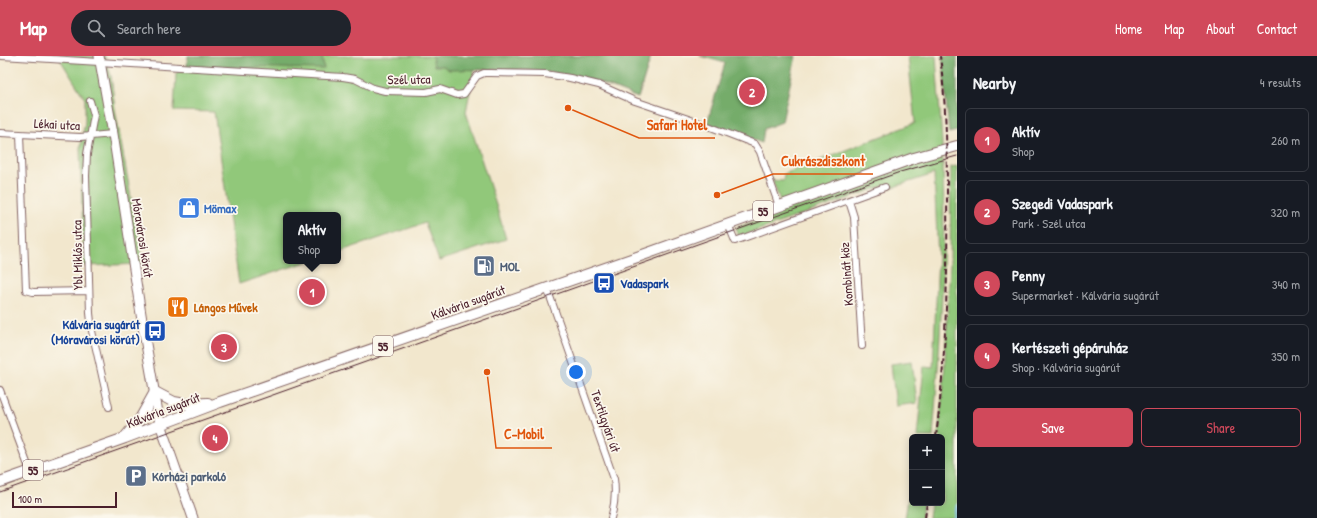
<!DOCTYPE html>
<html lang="en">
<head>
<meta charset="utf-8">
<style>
	:root { --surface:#171b24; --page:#20242c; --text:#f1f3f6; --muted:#9ea1a6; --line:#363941; --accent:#d1495b }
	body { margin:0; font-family:"Patrick Hand",sans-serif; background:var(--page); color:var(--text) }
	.controls { position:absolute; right:12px; bottom:12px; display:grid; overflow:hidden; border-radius:6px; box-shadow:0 2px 10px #0003 }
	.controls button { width:36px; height:36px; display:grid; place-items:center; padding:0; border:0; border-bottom:1px solid var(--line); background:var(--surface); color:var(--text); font:20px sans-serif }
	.scale { position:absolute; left:12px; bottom:10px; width:105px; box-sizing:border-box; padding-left:4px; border:2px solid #4a1f2b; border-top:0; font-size:11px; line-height:14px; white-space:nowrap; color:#4a1f2b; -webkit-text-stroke:3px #fbf7ec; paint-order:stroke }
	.you { position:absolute; left:576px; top:316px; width:14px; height:14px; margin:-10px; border:3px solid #fff; border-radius:50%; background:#1a73e8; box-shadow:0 0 0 6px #1a73e833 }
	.badge { display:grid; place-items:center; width:26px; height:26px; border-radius:50%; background:var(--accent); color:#fff; font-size:13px; font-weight:700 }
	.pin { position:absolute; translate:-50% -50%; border:2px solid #fff; box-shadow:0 1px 4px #0006 }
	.popup { position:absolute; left:283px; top:156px; width:58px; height:52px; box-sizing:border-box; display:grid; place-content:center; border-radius:6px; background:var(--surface); filter:drop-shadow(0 1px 3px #0005); font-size:13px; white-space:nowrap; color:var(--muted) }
	.popup b { font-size:15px; color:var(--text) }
	.popup::after { content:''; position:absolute; left:50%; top:100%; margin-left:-8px; border:8px solid transparent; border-top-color:var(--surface) }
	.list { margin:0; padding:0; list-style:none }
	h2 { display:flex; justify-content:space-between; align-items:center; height:52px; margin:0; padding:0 16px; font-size:17px }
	h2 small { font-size:13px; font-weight:400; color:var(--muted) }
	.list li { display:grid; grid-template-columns:26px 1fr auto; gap:12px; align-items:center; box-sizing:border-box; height:64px; margin:0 8px 8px; padding:0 8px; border:1px solid var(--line); border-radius:6px }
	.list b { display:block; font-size:15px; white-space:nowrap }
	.list p { margin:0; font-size:13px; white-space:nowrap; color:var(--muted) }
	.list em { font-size:13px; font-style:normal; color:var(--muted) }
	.actions { display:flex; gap:8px; padding:12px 16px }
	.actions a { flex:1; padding:9px 0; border:1px solid var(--accent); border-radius:6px; text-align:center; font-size:14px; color:var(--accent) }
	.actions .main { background:var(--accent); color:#fff }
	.icon { flex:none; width:22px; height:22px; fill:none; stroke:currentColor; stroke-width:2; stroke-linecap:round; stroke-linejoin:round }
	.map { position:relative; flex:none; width:957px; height:462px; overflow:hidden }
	header { display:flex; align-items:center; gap:24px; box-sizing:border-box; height:56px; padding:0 20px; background:var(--accent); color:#fff }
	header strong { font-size:19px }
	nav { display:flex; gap:22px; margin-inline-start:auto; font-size:14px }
	.search { width:280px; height:36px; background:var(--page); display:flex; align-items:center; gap:10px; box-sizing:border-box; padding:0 14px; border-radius:22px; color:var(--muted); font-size:15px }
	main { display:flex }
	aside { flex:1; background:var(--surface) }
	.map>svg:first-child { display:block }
</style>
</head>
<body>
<header>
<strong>Map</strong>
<div class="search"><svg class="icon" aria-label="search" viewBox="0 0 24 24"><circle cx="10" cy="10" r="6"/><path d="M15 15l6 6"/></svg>Search here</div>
<nav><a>Home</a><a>Map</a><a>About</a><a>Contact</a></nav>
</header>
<main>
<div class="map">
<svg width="957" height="462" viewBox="0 0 957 462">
	<rect width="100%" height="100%" fill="#fbf7ec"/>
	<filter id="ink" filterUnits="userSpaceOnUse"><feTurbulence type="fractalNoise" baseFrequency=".025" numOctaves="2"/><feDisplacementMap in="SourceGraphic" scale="8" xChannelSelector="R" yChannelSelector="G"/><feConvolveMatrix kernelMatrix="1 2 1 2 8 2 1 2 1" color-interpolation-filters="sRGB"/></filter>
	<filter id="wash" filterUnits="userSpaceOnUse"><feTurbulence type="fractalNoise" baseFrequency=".012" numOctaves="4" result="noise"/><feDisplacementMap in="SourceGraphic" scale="16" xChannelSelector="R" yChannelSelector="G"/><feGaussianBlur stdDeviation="0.9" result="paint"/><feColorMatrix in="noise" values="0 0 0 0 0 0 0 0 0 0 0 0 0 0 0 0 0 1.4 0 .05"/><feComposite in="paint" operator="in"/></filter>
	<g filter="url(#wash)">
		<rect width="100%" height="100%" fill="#f2e7cd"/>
		<path fill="#91c87a" stroke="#6e7452" d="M58,0H105L111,20L115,53L143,208L84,210L80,92L85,66V43Z
			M188,0H651L638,42C606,29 580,19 546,15C522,13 498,14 474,14L466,56L496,149L506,183L439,205L425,167L338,196V159H286V205H309L239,228L214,56L174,55L176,17L187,10Z
			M908,0H936C938,36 942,73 943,109C946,200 940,290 933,381H917L924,310L933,311L938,202L934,118L887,133L886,129L739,181L736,172L784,154L772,124L783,125L784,118L915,67Z
			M957,110V462H929L931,447H942V381H938L944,323L950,210L951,111Z
			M912,305L917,347L896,350L891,308Z
			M912,419V447H923L921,462H905Z"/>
		<path fill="#74ac6a" stroke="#5f664a" d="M188,0H322L324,13L187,10Z
			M432,0H651L638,42C625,37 611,30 598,26C550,12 499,13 449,14L443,10H434Z
			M700,0H796L782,66L764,73L762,87L707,67L725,7Z
			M942,0H957V75L949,77Z"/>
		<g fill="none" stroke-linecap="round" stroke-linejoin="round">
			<path stroke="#81bbf3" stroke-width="2" d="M954,462L957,449"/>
		</g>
	</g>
	<g filter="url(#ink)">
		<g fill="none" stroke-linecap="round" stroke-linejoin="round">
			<g stroke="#856564" stroke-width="8">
				<path id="minor" d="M2,0L343,21L355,23L373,32L385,35L426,36L440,33L457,39L464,38L477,20L484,17H490L545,18L570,22L599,29L635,45L703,68L755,88L760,96L779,150
					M90,45L94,59L87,98L86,120L90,257L92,275L109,351
					M0,77L80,81L113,78
					M20,78L26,234L33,236L89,235
					M849,145L854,161L862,290
					M728,168L735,185L885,131
					M547,232L614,423C616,437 615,448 611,462
					M0,334L30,415"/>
			</g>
			<g stroke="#856564" stroke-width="11">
				<path id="secondary" d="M99,0L113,78L143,271L160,368L193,462"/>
			</g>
			<g stroke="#856564" stroke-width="12">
				<path id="primary" d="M126,380L140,363L155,336L174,346L185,348L208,347
					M0,426L125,382L220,346L640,200L914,102L957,90"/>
			</g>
			<use href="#minor" stroke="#fff" stroke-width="6"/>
			<use href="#secondary" stroke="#fff" stroke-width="9"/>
			<use href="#primary" stroke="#fff" stroke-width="10"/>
			<path stroke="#4a1f2b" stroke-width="1" d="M0,436L900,116L957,100"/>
			<path stroke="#4a1f2b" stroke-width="2" stroke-dasharray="6 3" stroke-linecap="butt" d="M936,381C946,302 948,222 947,142C947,95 946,47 940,0
				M925,462L927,447"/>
		</g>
	</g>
	<defs>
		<g id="shop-square" transform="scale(1.15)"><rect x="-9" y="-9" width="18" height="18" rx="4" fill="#3f7fe0" stroke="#fbf7ec"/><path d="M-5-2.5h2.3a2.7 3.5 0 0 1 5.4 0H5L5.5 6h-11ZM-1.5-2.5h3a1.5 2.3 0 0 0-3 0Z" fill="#fff"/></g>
		<g id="fuel-square" transform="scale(1.15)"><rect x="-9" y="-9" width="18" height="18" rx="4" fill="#5c6f8a" stroke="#fbf7ec"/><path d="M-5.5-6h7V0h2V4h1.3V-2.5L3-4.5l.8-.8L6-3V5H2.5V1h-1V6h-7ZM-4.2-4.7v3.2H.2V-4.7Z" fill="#fff"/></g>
		<g id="bus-square" transform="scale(1.15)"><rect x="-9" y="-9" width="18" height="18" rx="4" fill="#1a4fb4" stroke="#fbf7ec"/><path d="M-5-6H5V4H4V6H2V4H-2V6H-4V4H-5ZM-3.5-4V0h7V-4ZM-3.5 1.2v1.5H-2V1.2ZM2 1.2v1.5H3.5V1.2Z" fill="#fff"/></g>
		<g id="restaurant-square" transform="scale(1.15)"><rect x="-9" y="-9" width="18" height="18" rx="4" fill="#e8710a" stroke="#fbf7ec"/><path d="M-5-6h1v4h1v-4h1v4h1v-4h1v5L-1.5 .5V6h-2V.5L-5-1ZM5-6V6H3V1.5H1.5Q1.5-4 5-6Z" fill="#fff"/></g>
		<g id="parking-square" transform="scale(1.15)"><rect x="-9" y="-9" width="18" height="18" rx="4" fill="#5c6f8a" stroke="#fbf7ec"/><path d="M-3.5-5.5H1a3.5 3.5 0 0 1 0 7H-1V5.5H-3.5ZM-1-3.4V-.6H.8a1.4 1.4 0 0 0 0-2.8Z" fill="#fff"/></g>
	</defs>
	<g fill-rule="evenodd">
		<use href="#shop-square" x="189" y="152"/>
		<use href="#fuel-square" x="484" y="210"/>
		<use href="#bus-square" x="604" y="227"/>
		<use href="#restaurant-square" x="178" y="251"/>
		<use href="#bus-square" x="155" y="275"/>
		<use href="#parking-square" x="136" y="420"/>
	</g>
	<g text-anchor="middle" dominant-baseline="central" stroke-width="3.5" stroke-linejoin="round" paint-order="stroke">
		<g fill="#fbf7ec" stroke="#7f6065" stroke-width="1">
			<rect x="753" y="145" width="20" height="20" rx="3"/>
			<rect x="373" y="280" width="20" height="20" rx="3"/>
			<rect x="23" y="404" width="20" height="20" rx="3"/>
		</g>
		<g font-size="12" font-weight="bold" fill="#4a1f2b">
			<text x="763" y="155">55</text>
			<text x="383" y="290">55</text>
			<text x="33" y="414">55</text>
		</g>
		<g font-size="13" fill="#4a1f2b" stroke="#fbf7ec">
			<text transform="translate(409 23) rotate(-1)">Szél utca</text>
			<text transform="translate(57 68) rotate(3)">Lékai utca</text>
			<text transform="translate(143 182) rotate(81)">Móravárosi körút</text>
			<text transform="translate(77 199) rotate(-91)">Ybl Miklós utca</text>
			<text transform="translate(846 218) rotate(-94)">Kombinát köz</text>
			<text transform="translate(468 246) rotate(-20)">Kálvária sugárút</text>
			<text transform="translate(163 354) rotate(-21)">Kálvária sugárút</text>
			<text transform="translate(606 365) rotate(71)">Textilgyári út</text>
		</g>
		<g font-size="13" font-weight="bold" fill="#366cbe" stroke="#fbf7ec" text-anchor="start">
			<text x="204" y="152">Mömax</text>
		</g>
		<g font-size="13" font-weight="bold" fill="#4e5e75" stroke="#fbf7ec" text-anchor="start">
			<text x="500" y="210">MOL</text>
			<text x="152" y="420">Kórházi parkoló</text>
		</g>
		<g font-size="13" font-weight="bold" fill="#164399" stroke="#fbf7ec" text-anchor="start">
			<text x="620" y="227">Vadaspark</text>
			<text x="140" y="268" text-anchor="end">Kálvária sugárút<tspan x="140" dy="15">(Móravárosi körút)</tspan></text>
		</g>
		<g font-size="13" font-weight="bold" fill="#c56008" stroke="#fbf7ec" text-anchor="start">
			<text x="194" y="251">Lángos Művek</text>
		</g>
	</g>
	<path fill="none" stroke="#e0560e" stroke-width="1.5" d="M568 52L639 82H715M717 139L773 118H873M487 316L496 392H552"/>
	<g fill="#e0560e" stroke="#fbf7ec" stroke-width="1.5">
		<circle cx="568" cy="52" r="4"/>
		<circle cx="717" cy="139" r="4"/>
		<circle cx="487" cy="316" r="4"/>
	</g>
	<g font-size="14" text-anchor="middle" font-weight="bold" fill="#e0560e" stroke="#fbf7ec" stroke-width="3.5" stroke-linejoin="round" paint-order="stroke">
		<text x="677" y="74">Safari Hotel</text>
		<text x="823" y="110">Cukrászdiszkont</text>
		<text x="524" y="383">C-Mobil</text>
	</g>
</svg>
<div class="controls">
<button>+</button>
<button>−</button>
</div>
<div class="scale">100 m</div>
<div class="you"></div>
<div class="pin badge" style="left:312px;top:236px">1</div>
<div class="popup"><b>Aktív</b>Shop</div>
<div class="pin badge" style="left:752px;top:36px">2</div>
<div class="pin badge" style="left:224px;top:291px">3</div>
<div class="pin badge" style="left:215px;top:382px">4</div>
</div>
<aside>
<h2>Nearby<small>4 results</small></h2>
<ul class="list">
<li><span class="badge">1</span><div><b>Aktív</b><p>Shop</p></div><em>260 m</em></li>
<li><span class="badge">2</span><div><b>Szegedi Vadaspark</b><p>Park · Szél utca</p></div><em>320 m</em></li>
<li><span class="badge">3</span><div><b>Penny</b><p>Supermarket · Kálvária sugárút</p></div><em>340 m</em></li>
<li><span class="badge">4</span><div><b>Kertészeti gépáruház</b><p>Shop · Kálvária sugárút</p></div><em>350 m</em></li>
</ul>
<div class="actions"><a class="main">Save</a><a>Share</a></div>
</aside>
</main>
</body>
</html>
